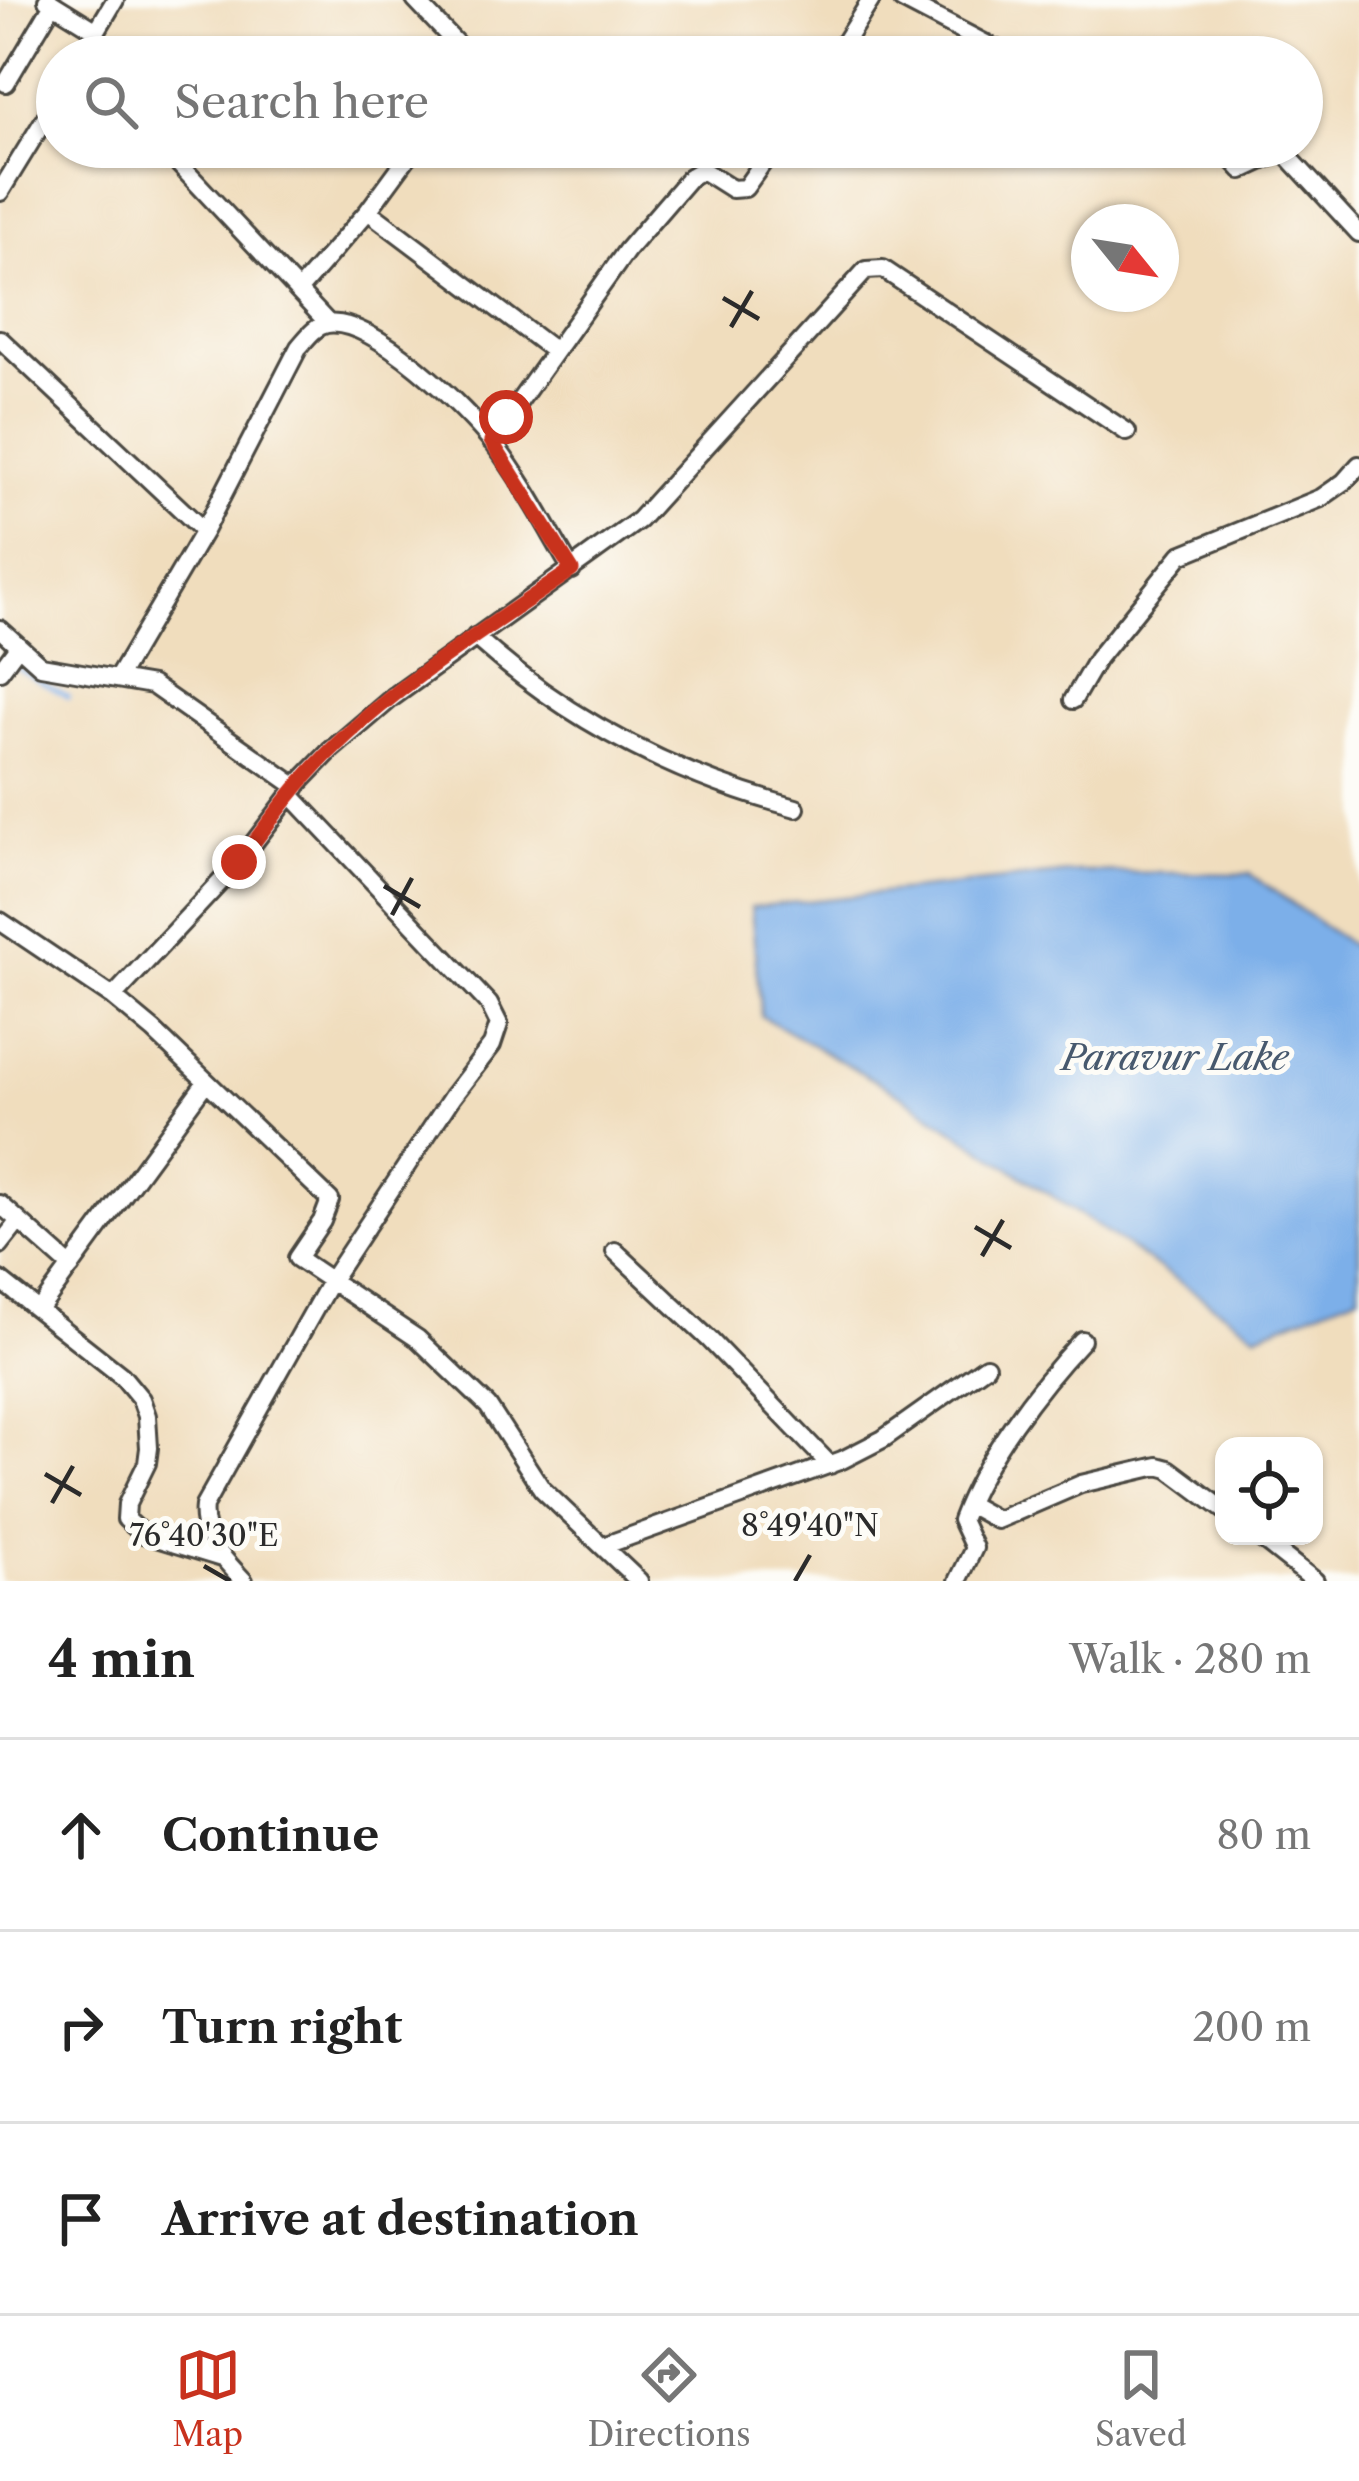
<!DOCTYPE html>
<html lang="en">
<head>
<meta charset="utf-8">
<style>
	:root { --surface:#fff; --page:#f6f6f6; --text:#222; --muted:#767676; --line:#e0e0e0; --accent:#c8321e }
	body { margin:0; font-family:"Libre Caslon Text",serif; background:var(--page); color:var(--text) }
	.controls { position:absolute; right:36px; bottom:36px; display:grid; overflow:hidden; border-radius:24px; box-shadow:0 3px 9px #0004 }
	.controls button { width:108px; height:108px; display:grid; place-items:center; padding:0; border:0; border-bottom:3px solid var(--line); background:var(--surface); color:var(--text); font:60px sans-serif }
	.compass { position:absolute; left:1071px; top:204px; width:108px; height:108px; border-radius:50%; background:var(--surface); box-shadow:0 3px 9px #0004; rotate:120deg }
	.stop { position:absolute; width:36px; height:36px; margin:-27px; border:9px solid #c8321e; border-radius:50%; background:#fff }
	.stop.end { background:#c8321e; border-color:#fff; box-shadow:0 3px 12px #0008 }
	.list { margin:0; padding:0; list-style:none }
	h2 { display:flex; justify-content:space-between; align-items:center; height:156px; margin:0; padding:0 48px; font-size:51px }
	h2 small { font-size:39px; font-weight:400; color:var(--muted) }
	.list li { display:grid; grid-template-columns:78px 1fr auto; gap:36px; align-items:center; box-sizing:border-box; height:192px; padding:0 48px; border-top:3px solid var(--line) }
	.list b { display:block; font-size:45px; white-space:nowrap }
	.list em { font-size:39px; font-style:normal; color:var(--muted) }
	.icon { flex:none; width:66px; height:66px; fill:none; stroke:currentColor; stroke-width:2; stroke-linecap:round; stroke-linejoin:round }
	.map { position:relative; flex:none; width:1359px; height:1581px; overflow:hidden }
	.search { position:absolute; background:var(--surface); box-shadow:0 3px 9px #0004; left:36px; right:36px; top:36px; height:132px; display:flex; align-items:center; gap:30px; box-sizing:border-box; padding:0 42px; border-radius:66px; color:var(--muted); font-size:45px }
	.sheet { height:732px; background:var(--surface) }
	nav { display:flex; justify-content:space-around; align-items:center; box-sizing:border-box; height:168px; border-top:3px solid var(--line); background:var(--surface); font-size:33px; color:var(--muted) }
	nav a { display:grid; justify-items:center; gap:6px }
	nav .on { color:var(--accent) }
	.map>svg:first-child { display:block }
</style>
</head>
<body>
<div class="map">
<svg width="1359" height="1581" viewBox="0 0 1359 1581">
	<rect width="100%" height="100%" fill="#fdfcf7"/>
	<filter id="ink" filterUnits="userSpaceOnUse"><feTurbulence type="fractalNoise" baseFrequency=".00833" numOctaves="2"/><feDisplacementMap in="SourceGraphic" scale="24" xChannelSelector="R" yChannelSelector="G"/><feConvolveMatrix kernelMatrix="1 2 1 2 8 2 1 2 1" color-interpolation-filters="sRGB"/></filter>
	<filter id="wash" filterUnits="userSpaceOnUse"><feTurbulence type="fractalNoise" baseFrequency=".004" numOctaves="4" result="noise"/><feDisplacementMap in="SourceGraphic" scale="48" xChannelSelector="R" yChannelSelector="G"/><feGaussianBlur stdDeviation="2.7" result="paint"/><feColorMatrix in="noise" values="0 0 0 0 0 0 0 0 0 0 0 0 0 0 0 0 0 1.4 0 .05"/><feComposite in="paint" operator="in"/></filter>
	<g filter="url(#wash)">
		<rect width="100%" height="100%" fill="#f0ddbd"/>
		<path fill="#7cafe9" stroke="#546d8a" stroke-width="3" d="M1078,872L1250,874L1359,951V1294L1257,1334L903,1096L761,1016L751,907Z"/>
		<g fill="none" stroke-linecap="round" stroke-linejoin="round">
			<path stroke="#7cafe9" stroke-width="4.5" d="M18,668L68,697"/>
		</g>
	</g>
	<g filter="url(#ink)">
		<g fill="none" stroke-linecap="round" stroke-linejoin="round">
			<g stroke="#494641" stroke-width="22">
				<path id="minor" d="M47,0L97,31
					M415,0L469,57
					M902,0L992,47L1020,57
					M81,57L115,0
					M835,57L871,0
					M6,83L53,4
					M163,147L328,323
					M1221,147L1242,170L1279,153L1286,154L1359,233
					M0,192L57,99
					M368,211L554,351
					M298,291L368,211L415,147
					M0,339L204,531
					M491,441L627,250L690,177L702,170L732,189L745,188L774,147
					M0,629L41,666L152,685L297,787
					M475,637C567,720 677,776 796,808
					M0,671L17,648
					M118,677L204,531L299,347C307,338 315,326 327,324C373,316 467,410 494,444C524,483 547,528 572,570
					M1073,700L1097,659L1181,555L1321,498L1344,482L1359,465
					M0,921L113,997L154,1031L330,1200L322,1221L297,1258L418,1339L488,1406L542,1489L639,1581
					M113,997L239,862L301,781L331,750L393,697L639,520L866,270L883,269L1127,432
					M0,1204L71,1267
					M0,1245L19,1221
					M615,1251L709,1339L830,1465
					M0,1280L122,1376L141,1399L147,1416L149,1448L147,1463L127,1504L126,1519L143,1534L222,1558
					M39,1310L206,1082
					M968,1504L997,1520L1081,1484L1158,1466L1169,1469L1224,1510
					M1258,1536L1315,1581
					M603,1546L842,1460L883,1439L986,1366
					M244,1581C224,1559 200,1537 204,1506L331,1280L452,1097L492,1045L499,1024L489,1004L291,795
					M958,1581L974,1548L961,1520C984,1458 1037,1388 1082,1340"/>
			</g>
			<use href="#minor" stroke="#fff" stroke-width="16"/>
		</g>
	</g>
	<g fill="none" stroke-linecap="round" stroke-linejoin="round" filter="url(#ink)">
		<path stroke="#c8321e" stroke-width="15" d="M239,862C267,825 294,787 327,754C399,682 489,627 572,570L491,441L506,417"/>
	</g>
	<path fill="none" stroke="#2b2b2b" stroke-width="4.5" d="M723,298L759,319M731,327L752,291M384,886L420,907M392,915L412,878M975,1227L1011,1248M982,1256L1003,1220M45,1474L81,1495M52,1503L73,1466M204,1566L230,1581M795,1581L810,1555"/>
	<g text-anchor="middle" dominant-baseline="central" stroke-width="10" stroke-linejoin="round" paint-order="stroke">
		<g font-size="36" font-style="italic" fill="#47596e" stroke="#fdfcf7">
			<text x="1175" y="1057">Paravur Lake</text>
		</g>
	</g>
	<g font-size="30" text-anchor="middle" fill="#2b2b2b" stroke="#fdfcf7" stroke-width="10" stroke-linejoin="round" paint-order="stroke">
		<text x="810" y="1536">8°49'40"N</text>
		<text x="204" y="1546">76°40'30"E</text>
	</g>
</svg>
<div class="controls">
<button><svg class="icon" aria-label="locate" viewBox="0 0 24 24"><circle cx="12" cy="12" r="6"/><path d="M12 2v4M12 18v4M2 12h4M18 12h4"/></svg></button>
</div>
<svg class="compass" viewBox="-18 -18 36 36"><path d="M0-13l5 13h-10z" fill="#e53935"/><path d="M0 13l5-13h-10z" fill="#767676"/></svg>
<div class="stop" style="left:506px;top:417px"></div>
<div class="stop end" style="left:239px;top:862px"></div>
<div class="search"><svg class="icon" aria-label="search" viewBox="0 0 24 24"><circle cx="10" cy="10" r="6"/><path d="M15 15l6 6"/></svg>Search here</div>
</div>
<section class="sheet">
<h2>4 min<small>Walk · 280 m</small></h2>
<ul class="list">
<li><svg class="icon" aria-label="ahead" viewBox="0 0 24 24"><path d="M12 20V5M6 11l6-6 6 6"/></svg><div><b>Continue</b></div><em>80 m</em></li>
<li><svg class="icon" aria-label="right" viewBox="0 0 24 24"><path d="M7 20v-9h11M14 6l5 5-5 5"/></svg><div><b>Turn right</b></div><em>200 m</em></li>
<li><svg class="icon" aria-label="arrive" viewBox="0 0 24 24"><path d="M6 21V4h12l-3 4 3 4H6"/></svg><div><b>Arrive at destination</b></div></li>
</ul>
</section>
<nav>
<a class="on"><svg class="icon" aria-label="map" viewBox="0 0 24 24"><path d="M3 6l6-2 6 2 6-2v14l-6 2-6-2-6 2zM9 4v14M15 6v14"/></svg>Map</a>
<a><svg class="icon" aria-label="directions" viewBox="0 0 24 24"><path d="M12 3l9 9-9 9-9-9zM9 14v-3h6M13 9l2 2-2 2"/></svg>Directions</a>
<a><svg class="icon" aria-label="saved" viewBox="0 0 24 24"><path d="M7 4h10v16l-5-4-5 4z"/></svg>Saved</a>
</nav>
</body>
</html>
